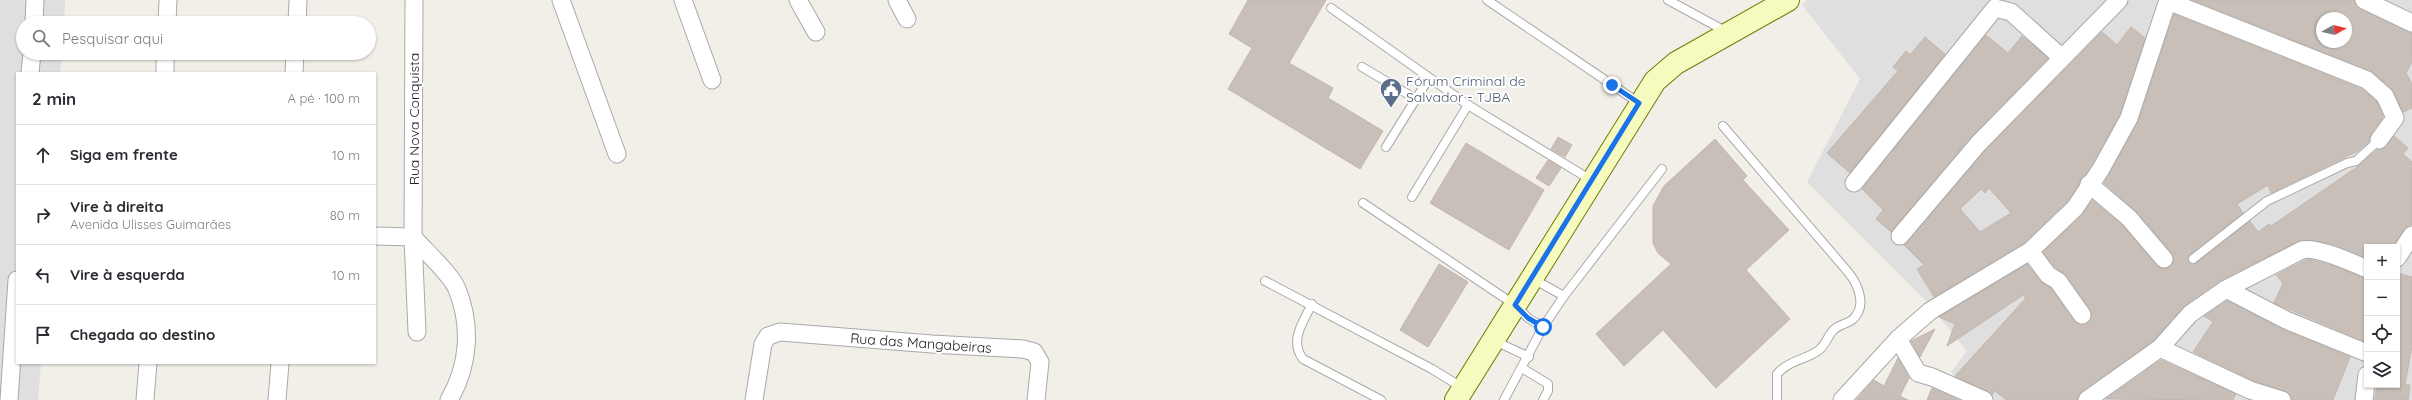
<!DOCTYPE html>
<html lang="pt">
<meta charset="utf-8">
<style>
body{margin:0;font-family:Quicksand,sans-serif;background:#f2f2f3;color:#2b2b33}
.controls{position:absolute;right:12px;bottom:12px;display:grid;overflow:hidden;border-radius:0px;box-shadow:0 1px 3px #0004}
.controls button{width:36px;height:36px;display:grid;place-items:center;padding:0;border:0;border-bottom:1px solid #e1e1e2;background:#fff;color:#2b2b33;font:20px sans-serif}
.compass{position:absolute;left:2316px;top:12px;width:36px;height:36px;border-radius:50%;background:#fff;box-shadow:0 1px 3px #0004;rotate:82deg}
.stop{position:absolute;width:12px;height:12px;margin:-9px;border:3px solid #1a73e8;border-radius:50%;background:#fff}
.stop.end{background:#1a73e8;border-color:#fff;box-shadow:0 1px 4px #0008}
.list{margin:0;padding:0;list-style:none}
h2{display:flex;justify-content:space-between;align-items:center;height:52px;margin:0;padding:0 16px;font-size:17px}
h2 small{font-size:13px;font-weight:400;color:#7c7c81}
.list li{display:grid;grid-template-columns:26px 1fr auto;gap:12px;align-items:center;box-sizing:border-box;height:60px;padding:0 16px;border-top:1px solid #e1e1e2}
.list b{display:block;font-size:15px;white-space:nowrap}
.list p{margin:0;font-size:13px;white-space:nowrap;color:#7c7c81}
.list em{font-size:13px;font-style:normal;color:#7c7c81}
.icon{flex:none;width:22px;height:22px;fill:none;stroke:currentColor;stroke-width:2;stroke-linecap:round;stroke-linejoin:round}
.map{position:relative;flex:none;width:2412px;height:400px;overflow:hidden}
.search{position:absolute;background:#fff;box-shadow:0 1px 3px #0004;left:16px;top:16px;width:360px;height:44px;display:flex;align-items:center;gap:10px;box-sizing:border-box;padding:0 14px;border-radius:22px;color:#7c7c81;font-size:15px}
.panel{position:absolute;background:#fff;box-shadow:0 1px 3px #0004;left:16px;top:72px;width:360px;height:292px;border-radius:0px}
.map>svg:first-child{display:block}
.residential{fill:#e0dfdf;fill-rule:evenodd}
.building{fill:#c7bfb8;stroke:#c4b6ab;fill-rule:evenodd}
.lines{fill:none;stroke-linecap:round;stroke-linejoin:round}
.service-casing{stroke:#a9a9a9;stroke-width:10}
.minor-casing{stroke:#a9a9a9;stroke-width:19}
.secondary-casing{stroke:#707d05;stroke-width:24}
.service{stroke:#fff;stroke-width:8}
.minor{stroke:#fff;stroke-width:17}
.secondary{stroke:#f7fabf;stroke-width:22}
.route{stroke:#1a73e8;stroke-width:5}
.labels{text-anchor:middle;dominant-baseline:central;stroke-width:4;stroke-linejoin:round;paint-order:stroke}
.service-label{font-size:14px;fill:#4e5e75;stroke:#fff;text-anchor:start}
.street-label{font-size:14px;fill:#222;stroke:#fff}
</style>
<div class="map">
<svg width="2412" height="400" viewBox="0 0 2412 400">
<rect width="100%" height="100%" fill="#f2efe9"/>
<g class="residential">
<path d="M0,0H65L64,23H23V53H62L60,73H17V363H41L38,400H0Z"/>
<path d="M1807,0H2412V400H1987L1970,391L1951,372L1967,351L1928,303L1807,182L1860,79L1802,5ZM2322,18H2346V42H2322ZM2367,247H2397V385H2367Z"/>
</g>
<g class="building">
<path d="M1248,0H1326L1289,63L1333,88L1328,98L1383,131L1360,169L1228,89L1252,48L1229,34Z"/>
<path d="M2193,0H2354L2360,9L2412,33V62L2406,73L2412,84V108L2403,112L2392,89L2371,71ZM2322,18H2346V42H2322Z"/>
<path d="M2174,14L2362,89L2377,102L2383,117L2371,134L2369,141L2358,151L2271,193L2268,185L2237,204L2243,213L2190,255L2189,263H2196L2250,221L2258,232L2269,224L2271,226L2360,165L2377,150L2383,149L2394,136L2408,148L2403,154L2412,162V224L2404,230L2392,247H2367V258L2328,243L2301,240L2221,280L2184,306L2153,341L2081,392L2077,400H2007L1995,391L1992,395L1955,376L2026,298L2023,295L1947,346L1955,324L1939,317L2027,264L2040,281L2051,288L2074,321L2083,325L2091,320L2090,309L2066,275L2055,267L2043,252L2082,215L2092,200L2122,225L2157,266L2166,269L2173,263L2172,253L2137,212L2104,183L2138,121Z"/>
<path d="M2131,27L2145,38L2120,114L2092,164L2067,202L2024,243L1934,297L1917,269L1924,265L1904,245L1985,151L2102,32L2117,45ZM1989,188L2011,213L1980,232L1960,209L1981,189L1985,193Z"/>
<path d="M1986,35L2008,53L2022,36L2048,58L1970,138L1891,232L1876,219L1883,210L1862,189Z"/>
<path d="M1925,37L1945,54L1850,173L1827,153L1898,71L1893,67L1906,51L1910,55Z"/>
<path d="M1558,137L1572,145L1565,157L1551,149Z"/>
<path d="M1715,139L1747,176L1743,180L1789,230L1746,270L1790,319L1716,388L1663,330L1624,366L1596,334L1671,264L1658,253L1653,243V206L1664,186Z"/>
<path d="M1466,143L1544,190L1509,250L1430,203Z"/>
<path d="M1548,160L1561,168L1549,186L1536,178Z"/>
<path d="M2308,259L2331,265L2367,279V331L2364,341L2274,303L2283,283L2276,275Z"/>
<path d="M1439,264L1468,282L1428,347L1400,330Z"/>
<path d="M2397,273L2412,277V346L2405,385H2410L2408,400H2375L2377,385H2397Z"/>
<path d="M2227,301L2282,329L2350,357L2333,400H2293L2285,391L2254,381L2193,352L2213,322L2204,316Z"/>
<path d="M1935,329L1920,357L1911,341Z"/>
<path d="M1898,358L1909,378L1900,396L1908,400H1856L1874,380L1884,386Z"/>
<path d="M2161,360L2236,394L2233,400L2106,399Z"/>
<path d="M1932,388L1959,400H1927Z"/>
</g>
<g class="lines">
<g class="service-casing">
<g id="service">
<path d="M1487,0L1639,103"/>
<path d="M1668,0L1727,32"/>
<path d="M1331,8L1468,105L1591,180"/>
<path d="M1362,67L1416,99"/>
<path d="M1723,126L1848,272C1858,284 1868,307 1852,320C1847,324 1841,324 1836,328C1828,333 1827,344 1819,350C1806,360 1789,360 1777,374V400"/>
<path d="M1386,147L1429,78"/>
<path d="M1412,197L1468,105"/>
<path d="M1363,203L1515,305L1528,318L1543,327"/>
<path d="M2193,259L2267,201L2347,163L2356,161L2379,140"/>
<path d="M1533,279L1564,296"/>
<path d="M1265,281L1432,369L1463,388"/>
<path d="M1312,304C1303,322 1289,341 1303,359L1381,400"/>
<path d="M1493,340L1529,357"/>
<path d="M1522,368L1548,384V391L1543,400"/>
<path d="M1504,400L1543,327L1564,296L1662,169"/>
</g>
</g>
<g class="minor-casing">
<g id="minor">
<path d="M414,0L413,237L417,332"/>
<path d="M561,0L617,154"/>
<path d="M683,0L712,80"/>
<path d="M798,0L816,32"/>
<path d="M897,0L907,19"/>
<path d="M2364,0L2412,23"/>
<path d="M2168,1L2367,80L2385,96L2395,118L2379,140"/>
<path d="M34,23L35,0"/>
<path d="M167,23L168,0"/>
<path d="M297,23L298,0"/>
<path d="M30,73L32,53"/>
<path d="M165,73V53"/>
<path d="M294,73L295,53"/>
<path d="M1854,183L1995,8L2011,12L2061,57"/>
<path d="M2089,184L2129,218L2164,259"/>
<path d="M375,236L413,237C424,250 451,274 457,289C472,326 469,366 449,400"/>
<path d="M1900,236L1978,144L2119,0"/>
<path d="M2030,251L2048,275L2058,281L2082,315"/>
<path d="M2397,258L2412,235"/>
<path d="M2226,289L2286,320L2367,353"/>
<path d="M1898,339L1918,373L1932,377L1984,400"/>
<path d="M2160,348L2250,390L2282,400"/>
<path d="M9,400L17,280"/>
<path d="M145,400L148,363"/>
<path d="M277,400L280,363"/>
<path d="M754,400L763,344L768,336L780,332L932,344L1023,349L1034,352L1040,362L1036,400"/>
<path d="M1842,400L1898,339L1930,311L2030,251L2075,208L2101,169L2129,118L2168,0"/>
<path d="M2087,400L2160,348L2190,314L2226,289L2302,250C2316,246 2353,263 2367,269"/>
<path d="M2364,400L2367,375"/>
</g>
</g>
<g class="secondary-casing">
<path id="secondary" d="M1456,400L1655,81L1676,63L1788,0"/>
</g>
<use href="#service" class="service"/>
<use href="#minor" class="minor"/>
<use href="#secondary" class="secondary"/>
</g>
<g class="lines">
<path class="route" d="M1543,327L1528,318L1515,305L1639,103L1612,85"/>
</g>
<defs>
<g id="civic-pin" transform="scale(1.15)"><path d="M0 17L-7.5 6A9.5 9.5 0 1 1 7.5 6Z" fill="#5c6f8a" stroke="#fff"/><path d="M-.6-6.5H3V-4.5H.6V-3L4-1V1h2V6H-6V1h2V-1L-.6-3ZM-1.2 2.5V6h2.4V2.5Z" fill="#fff"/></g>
</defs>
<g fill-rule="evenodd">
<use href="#civic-pin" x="1391" y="89"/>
</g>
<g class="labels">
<g class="service-label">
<text x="1406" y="81">Fórum Criminal de<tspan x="1406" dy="16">Salvador - TJBA</tspan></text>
</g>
<g class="street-label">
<text transform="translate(414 119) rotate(-90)">Rua Nova Conquista</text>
<text transform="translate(921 343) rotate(4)">Rua das Mangabeiras</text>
</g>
</g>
</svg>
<div class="controls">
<button>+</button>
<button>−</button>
<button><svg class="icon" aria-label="locate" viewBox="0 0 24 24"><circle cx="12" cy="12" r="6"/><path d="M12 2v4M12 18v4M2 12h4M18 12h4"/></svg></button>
<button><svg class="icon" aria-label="layers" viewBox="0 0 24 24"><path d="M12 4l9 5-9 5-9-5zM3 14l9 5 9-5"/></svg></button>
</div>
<svg class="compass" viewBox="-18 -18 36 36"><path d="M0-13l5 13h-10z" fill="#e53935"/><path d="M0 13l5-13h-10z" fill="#7c7c81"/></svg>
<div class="stop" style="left:1543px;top:327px"></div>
<div class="stop end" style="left:1612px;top:85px"></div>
<div class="search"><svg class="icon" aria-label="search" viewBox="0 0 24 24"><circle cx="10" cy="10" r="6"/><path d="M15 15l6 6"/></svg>Pesquisar aqui</div>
<section class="panel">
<h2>2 min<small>A pé · 100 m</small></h2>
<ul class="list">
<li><svg class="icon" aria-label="ahead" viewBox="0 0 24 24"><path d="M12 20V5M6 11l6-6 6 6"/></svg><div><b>Siga em frente</b></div><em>10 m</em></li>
<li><svg class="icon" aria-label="right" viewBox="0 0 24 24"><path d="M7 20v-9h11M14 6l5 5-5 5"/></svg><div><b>Vire à direita</b><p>Avenida Ulisses Guimarães</p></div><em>80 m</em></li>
<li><svg class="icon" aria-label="left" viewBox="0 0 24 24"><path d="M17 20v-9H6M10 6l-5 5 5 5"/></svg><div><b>Vire à esquerda</b></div><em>10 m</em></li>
<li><svg class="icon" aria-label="arrive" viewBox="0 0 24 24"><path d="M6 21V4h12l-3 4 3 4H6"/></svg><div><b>Chegada ao destino</b></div></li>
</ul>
</section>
</div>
